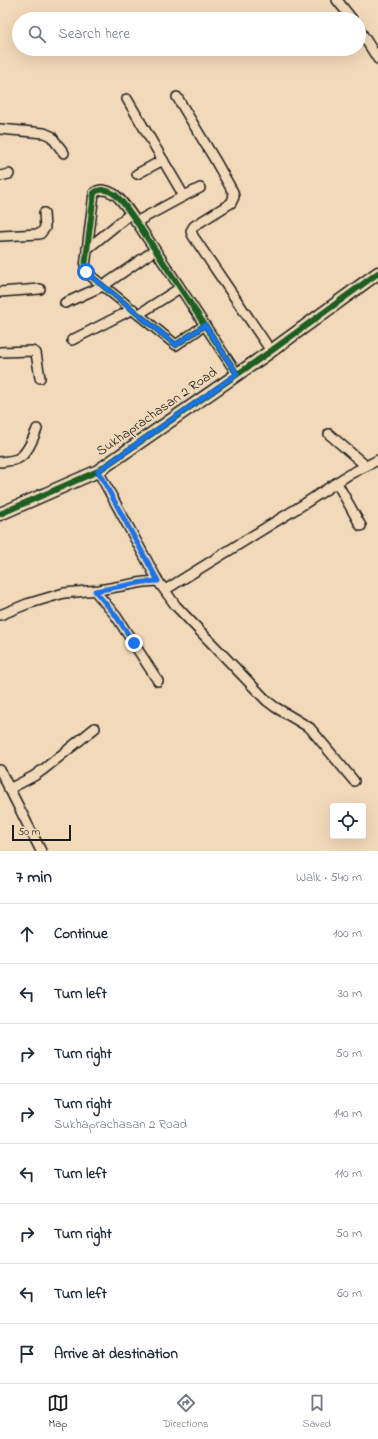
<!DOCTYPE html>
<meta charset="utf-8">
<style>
body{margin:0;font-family:"Indie Flower",sans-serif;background:#f2f2f3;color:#1f2937}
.controls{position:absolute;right:12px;bottom:12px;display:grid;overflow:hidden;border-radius:4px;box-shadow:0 4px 16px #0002}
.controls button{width:36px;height:36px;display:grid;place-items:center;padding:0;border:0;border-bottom:1px solid #e0e1e3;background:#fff;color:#1f2937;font:20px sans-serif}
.scale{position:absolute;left:12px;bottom:10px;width:59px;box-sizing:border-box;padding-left:4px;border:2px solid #1c1c1c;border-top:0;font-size:11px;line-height:14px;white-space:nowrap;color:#1c1c1c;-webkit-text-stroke:3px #f1d9b9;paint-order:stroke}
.stop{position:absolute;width:12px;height:12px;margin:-9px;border:3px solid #1a73e8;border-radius:50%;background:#fff}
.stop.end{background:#1a73e8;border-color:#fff;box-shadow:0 1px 4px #0008}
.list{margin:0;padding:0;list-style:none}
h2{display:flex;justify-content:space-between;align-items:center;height:52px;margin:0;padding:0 16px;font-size:17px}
h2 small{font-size:13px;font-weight:400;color:#747a83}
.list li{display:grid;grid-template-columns:26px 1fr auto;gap:12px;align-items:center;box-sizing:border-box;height:60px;padding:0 16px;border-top:1px solid #e0e1e3}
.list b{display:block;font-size:15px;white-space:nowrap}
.list p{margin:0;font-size:13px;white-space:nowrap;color:#747a83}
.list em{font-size:13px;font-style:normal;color:#747a83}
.icon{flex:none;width:22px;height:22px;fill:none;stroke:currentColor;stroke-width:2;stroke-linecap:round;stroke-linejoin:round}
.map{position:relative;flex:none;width:378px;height:851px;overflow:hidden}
.search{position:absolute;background:#fff;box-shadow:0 4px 16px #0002;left:12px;right:12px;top:12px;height:44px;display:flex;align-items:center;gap:10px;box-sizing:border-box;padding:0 14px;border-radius:22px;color:#747a83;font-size:15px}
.sheet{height:532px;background:#fff}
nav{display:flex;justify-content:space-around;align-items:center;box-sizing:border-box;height:56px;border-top:1px solid #e0e1e3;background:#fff;font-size:11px;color:#747a83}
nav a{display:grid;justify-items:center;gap:2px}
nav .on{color:#1c1c1c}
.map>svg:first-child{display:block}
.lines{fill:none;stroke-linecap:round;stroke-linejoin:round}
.street-casing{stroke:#1c1c1c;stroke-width:12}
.secondary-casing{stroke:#1c1c1c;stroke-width:15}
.street{stroke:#f1d9b9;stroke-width:9}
.secondary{stroke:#f1d9b9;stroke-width:12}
.cycleway-casing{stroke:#f1d9b9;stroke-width:8}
.cycleway{stroke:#1b5e20;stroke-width:6}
.route{stroke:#1a73e8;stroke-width:5}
.labels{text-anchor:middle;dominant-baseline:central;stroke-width:3.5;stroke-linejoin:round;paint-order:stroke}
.street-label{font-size:14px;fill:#1c1c1c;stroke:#f1d9b9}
</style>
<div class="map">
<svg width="378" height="851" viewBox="0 0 378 851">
<rect width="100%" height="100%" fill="#f1d9b9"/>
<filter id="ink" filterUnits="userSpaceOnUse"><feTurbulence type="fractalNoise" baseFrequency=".025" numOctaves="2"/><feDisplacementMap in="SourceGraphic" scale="8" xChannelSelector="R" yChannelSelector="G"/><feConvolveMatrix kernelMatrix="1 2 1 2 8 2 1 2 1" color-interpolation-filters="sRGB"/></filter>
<g filter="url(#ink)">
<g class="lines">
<g class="street-casing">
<g id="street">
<path d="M337,0L352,19"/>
<path d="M359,29L378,59"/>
<path d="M177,97L215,160L233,192L234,197L231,203L194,226L191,231L193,236L271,351"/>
<path d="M127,99L184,196"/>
<path d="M0,129L44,133L51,136L64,153"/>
<path d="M137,174L163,160"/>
<path d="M0,176L9,174"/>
<path d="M136,222L184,196L200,188"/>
<path d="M0,236L40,234L45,228L44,213"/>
<path d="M87,249L130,214"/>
<path d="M0,292L40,289"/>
<path d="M65,303L103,286L155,250"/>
<path d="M139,314L180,288"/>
<path d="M205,325L176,345L86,272L85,267L94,193C100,188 108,190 114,194C124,200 142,231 150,242C179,286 208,330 237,374"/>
<path d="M72,340L133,309"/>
<path d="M0,352L32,351L36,353L40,378"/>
<path d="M329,434L366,466"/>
<path d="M0,462C5,461 12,461 17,459C27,455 33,439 37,429"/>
<path d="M98,471L158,581L176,606L267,701L275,707L310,728L354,781"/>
<path d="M337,483L361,526"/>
<path d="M165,590L304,504L348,475L378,460"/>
<path d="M95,591L116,616L158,681"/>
<path d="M0,615L27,604L64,593L99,590L144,582L158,581"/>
<path d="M0,770L41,851"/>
<path d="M9,789L34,776L44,769L95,728"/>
</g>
</g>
<g class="secondary-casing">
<path id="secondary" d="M0,514L98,471L271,351L378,273"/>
</g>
<use href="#street" class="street"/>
<use href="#secondary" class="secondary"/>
<g class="cycleway-casing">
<g id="cycleway">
<path d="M205,325L176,345L86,272L85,267L94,193C100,188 108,190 114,194C124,200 142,231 150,242C179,286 208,330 237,374"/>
<path d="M0,514L98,471L271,351L378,273"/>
</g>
</g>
<use href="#cycleway" class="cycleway"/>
</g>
</g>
<g class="lines" filter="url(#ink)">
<path class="route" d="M86,272L176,345L205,325L237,374L98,471L158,581L144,582L95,591L116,616L134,643"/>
</g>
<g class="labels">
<g class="street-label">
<text transform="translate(157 412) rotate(-35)">Sukhaprachasan 2 Road</text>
</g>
</g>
</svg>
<div class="controls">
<button><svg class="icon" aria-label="locate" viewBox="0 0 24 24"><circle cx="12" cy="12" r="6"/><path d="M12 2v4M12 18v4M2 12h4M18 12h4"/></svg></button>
</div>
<div class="scale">50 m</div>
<div class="stop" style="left:86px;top:272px"></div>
<div class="stop end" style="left:134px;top:643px"></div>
<div class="search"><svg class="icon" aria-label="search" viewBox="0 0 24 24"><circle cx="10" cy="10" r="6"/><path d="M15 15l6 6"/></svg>Search here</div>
</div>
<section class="sheet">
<h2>7 min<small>Walk · 540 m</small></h2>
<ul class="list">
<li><svg class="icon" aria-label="ahead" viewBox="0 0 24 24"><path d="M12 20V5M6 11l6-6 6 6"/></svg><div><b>Continue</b></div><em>100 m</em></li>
<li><svg class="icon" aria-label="left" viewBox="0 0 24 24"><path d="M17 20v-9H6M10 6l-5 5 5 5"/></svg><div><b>Turn left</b></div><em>30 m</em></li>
<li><svg class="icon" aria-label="right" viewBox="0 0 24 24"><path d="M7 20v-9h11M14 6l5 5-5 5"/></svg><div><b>Turn right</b></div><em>50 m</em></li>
<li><svg class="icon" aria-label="right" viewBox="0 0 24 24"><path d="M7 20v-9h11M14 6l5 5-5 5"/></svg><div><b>Turn right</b><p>Sukhaprachasan 2 Road</p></div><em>140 m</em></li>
<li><svg class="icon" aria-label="left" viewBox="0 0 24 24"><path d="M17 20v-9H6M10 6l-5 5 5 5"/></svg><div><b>Turn left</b></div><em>110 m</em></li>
<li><svg class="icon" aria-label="right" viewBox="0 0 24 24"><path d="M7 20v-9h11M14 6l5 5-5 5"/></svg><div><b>Turn right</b></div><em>50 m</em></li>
<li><svg class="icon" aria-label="left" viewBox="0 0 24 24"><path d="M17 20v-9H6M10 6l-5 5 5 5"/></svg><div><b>Turn left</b></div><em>60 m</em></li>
<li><svg class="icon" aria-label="arrive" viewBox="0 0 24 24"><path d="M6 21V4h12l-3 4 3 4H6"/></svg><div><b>Arrive at destination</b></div></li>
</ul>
</section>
<nav>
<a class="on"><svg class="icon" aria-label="map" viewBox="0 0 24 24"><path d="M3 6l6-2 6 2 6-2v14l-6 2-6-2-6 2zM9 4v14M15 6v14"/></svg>Map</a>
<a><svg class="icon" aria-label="directions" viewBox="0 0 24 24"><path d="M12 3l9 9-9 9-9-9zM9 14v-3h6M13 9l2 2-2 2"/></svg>Directions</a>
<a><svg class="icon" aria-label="saved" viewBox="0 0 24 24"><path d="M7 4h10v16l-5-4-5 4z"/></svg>Saved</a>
</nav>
